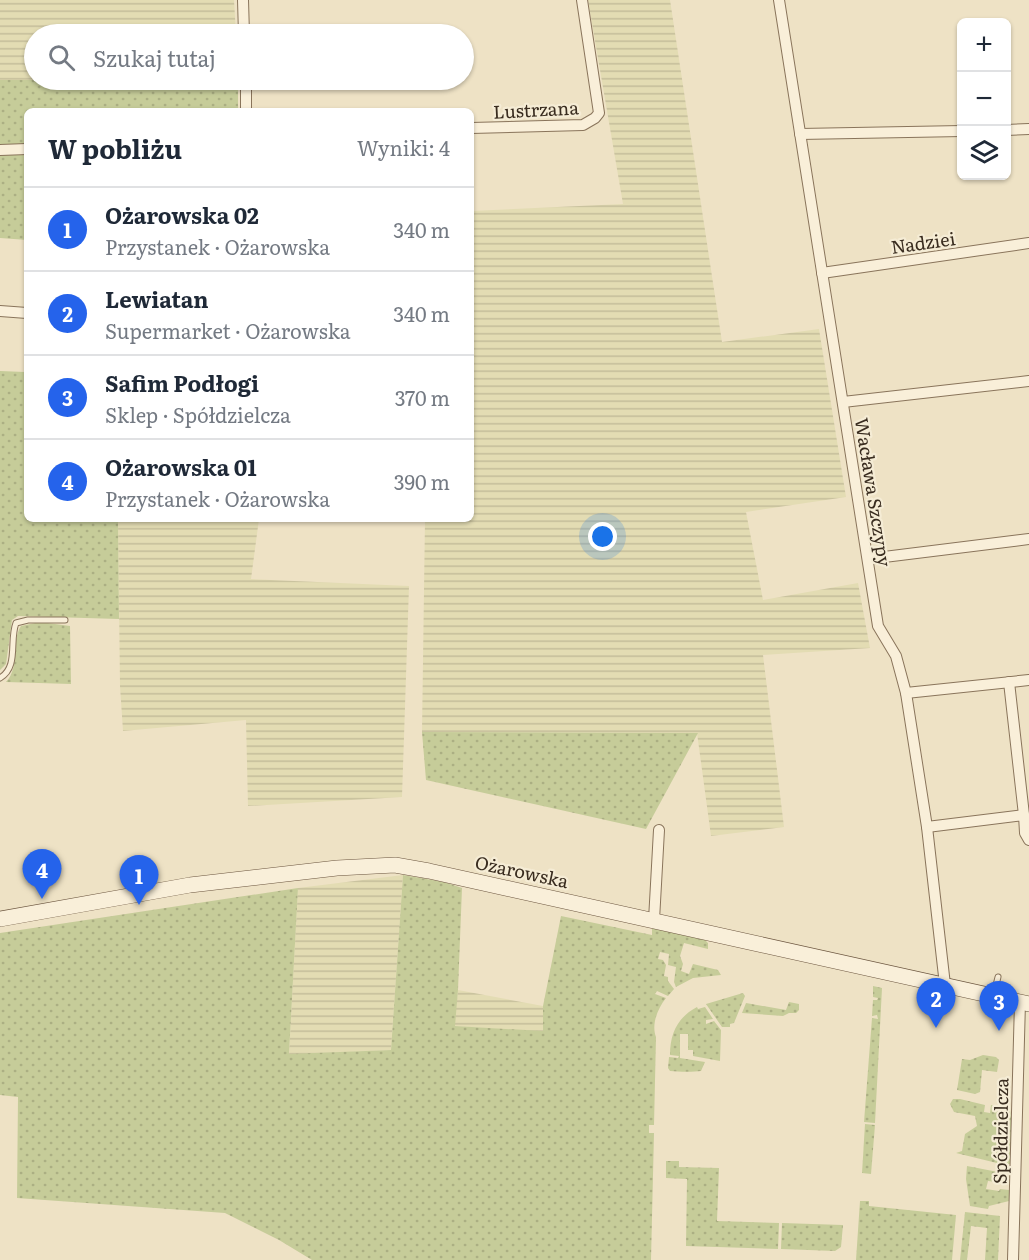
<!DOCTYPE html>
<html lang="pl">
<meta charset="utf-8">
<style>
body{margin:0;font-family:Literata,serif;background:#f2f2f3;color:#1f2937}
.controls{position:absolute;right:18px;top:18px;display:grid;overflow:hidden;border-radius:9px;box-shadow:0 2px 4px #0004}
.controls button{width:54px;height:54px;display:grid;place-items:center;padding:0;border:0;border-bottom:2px solid #e0e1e3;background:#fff;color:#1f2937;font:30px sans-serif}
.you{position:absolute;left:603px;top:537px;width:21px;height:21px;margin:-15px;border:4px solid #fff;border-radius:50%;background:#1a73e8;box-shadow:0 0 0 9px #1a73e833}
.badge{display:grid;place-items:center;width:39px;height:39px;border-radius:50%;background:#2563eb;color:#fff;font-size:20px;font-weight:700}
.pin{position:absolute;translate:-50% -50px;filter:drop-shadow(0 2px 3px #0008)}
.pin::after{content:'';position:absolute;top:32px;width:21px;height:18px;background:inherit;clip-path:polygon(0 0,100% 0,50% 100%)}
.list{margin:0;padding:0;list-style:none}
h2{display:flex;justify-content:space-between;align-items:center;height:78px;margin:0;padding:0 24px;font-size:26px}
h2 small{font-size:20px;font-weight:400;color:#747a83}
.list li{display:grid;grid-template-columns:39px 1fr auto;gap:18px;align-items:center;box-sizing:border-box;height:84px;padding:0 24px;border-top:2px solid #e0e1e3}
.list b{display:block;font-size:22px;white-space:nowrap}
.list p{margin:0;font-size:20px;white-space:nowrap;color:#747a83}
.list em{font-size:20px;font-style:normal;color:#747a83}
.icon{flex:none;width:33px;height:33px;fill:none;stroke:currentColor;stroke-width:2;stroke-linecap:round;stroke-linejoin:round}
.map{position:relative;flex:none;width:1029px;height:1260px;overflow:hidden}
.search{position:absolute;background:#fff;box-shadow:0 2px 4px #0004;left:24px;top:24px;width:450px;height:66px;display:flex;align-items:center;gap:15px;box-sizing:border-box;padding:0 21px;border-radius:33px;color:#747a83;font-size:22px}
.panel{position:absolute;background:#fff;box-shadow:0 2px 4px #0004;left:24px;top:108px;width:450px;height:414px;border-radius:9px}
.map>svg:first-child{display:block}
.farmland{fill:url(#farmland-rules)}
.grass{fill:url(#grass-dots)}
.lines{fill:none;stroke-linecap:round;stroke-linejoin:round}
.lane-casing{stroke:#89745b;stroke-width:7}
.street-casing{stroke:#89745b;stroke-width:12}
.secondary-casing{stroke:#6b553f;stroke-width:16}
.lane{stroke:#f9efd9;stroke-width:5}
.street{stroke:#f9efd9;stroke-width:10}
.secondary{stroke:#f9efd9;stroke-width:15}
.labels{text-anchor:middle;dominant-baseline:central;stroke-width:4.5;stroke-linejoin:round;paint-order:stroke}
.street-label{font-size:18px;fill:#392c1f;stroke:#f5ecd5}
</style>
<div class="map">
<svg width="1029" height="1260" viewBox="0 0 1029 1260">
<defs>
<pattern id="farmland-rules" width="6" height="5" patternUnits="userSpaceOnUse" patternTransform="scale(1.5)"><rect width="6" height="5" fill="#e3dcb3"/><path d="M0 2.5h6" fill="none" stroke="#c4bd9a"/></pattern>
<pattern id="grass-dots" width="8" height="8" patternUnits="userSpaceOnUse" patternTransform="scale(1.5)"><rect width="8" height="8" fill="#c6cc99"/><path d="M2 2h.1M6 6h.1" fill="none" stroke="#abaf83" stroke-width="1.8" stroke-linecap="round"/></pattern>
</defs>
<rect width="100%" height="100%" fill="#eee2c5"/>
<g class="farmland">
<path d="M0,0H234L236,34H34V80H76H0Z"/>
<path d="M588,0H670L722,342L819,329L846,497L746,512L763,600L858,583L870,648L763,655L784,827L711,836L697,733L422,732L425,519H471V211L623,204Z"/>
<path d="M118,519H259L251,579L409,586L402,797L248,806L246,720L123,731L120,686Z"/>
<path d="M403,875L391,1050L289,1055L298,888Z"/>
<path d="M458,990L543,1006L544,1032L454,1026Z"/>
</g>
<g class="grass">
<path d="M0,80H238V111H27V240L0,238Z"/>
<path d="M27,320V519H118L119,619L18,616L12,620L6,664L0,670V371L25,372Z"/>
<path d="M40,622L70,626L71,684L6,682C21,666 10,643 21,626Z"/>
<path d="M422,732L698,733L646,829L426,780Z"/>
<path d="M403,875L444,882L462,888L458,990L455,1026L543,1031V1006L561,916L652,935V927L702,937L708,943V949L684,943L680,956L683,964L681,971L689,974L693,964L718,970L721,975L693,978L676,987L674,982L676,967L668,965L669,954L660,952L658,959L663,960L666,965L664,976L668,977V981L674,989L668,996L657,991L655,994L666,998C658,1008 651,1024 656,1037L654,1125H649V1133H654L651,1260H312L279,1240L225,1213L17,1198L18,1097L0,1095V933L298,888L289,1054L391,1050Z"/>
<path d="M873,986L882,988L875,1123L864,1122L872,1018L878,1019L877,1015L872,1016L873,1000H877L878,998L873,997Z"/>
<path d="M743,993L745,996L734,1023L730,1024V1027H722L706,1004Z"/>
<path d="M789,1002L799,1004V1010L796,1013H789L783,1016L742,1013L746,1003L786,1010Z"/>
<path d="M697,1007L698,1009L705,1007L713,1019L706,1020V1024L714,1021L721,1030L720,1061L693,1056V1050H688V1034H680V1058L705,1062L701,1071C695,1072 679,1072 670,1071L668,1068L669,1057L678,1058L679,1056L670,1055C670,1033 678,1017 697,1007Z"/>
<path d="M983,1055L996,1057L999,1060L997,1072L982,1070L980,1092L975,1094L957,1090L962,1059L970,1060Z"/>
<path d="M953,1099H960L985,1105L984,1112L990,1113L991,1105L1010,1110L1012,1126L1010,1164L1005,1165L956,1153L962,1151L965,1134L977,1126L975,1116L954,1112L950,1104Z"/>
<path d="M865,1124L875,1125L871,1174L862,1173Z"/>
<path d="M666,1161H679V1167L719,1168L717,1221L779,1223L778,1249L686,1246L687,1179L666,1178Z"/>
<path d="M967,1166L998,1172L996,1182L988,1181L986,1189L999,1191L1000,1189L1009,1190V1201L989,1206L988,1209L970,1206L966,1179Z"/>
<path d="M860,1201H869V1206L956,1215L952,1260H856Z"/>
<path d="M965,1212L1000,1216L998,1260H985L987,1228L971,1226L967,1260H960Z"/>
<path d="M782,1223L843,1225L841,1247L835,1251L781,1249Z"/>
</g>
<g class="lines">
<g class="lane-casing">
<g id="lane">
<path d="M0,678C19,667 9,641 16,623L28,620H65"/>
<path d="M994,993L998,977"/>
</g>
</g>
<g class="street-casing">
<g id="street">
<path d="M243,0L244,34"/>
<path d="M779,0L878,626L896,656L906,693L927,827L945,985"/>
<path d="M246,80V111"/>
<path d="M471,128L583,125L595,118L599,113L582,0"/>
<path d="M1006,130L1029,129"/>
<path d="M800,134L962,131"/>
<path d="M0,150L27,149"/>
<path d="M822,273L1029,243"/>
<path d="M0,311L27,313"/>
<path d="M843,402L1029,381"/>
<path d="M868,559L1029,539"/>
<path d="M1009,682L1024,815"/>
<path d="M906,693L1029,680"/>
<path d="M927,827L1024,815L1025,833L1029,840"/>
<path d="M654,920L659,830"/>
<path d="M1013,1260L1020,1002"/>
</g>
</g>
<g class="secondary-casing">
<path id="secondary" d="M0,919L190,885L337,868L395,865L429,871L1029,1004"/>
</g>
<use href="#lane" class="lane"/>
<use href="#street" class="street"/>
<use href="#secondary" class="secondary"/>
</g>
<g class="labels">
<g class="street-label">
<text transform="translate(536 109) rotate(-3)">Lustrzana</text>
<text transform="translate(923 242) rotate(-8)">Nadziei</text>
<text transform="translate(874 492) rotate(81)">Wacława Szczypy</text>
<text transform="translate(522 871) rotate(12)">Ożarowska</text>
<text transform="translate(1000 1131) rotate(-89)">Spółdzielcza</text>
</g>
</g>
</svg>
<div class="controls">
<button>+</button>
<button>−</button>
<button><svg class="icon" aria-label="layers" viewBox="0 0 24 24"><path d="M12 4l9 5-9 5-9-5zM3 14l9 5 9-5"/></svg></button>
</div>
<div class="you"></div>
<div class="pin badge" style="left:139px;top:905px">1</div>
<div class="pin badge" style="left:936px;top:1028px">2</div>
<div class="pin badge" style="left:999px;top:1031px">3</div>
<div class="pin badge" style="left:42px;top:899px">4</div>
<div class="search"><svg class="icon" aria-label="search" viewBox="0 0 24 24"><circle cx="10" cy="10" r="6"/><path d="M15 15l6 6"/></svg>Szukaj tutaj</div>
<section class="panel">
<h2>W pobliżu<small>Wyniki: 4</small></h2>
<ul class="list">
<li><span class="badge">1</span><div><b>Ożarowska 02</b><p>Przystanek · Ożarowska</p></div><em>340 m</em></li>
<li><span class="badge">2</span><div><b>Lewiatan</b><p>Supermarket · Ożarowska</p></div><em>340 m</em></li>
<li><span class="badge">3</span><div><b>Safim Podłogi</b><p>Sklep · Spółdzielcza</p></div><em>370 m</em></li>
<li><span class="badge">4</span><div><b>Ożarowska 01</b><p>Przystanek · Ożarowska</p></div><em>390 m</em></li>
</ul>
</section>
</div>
